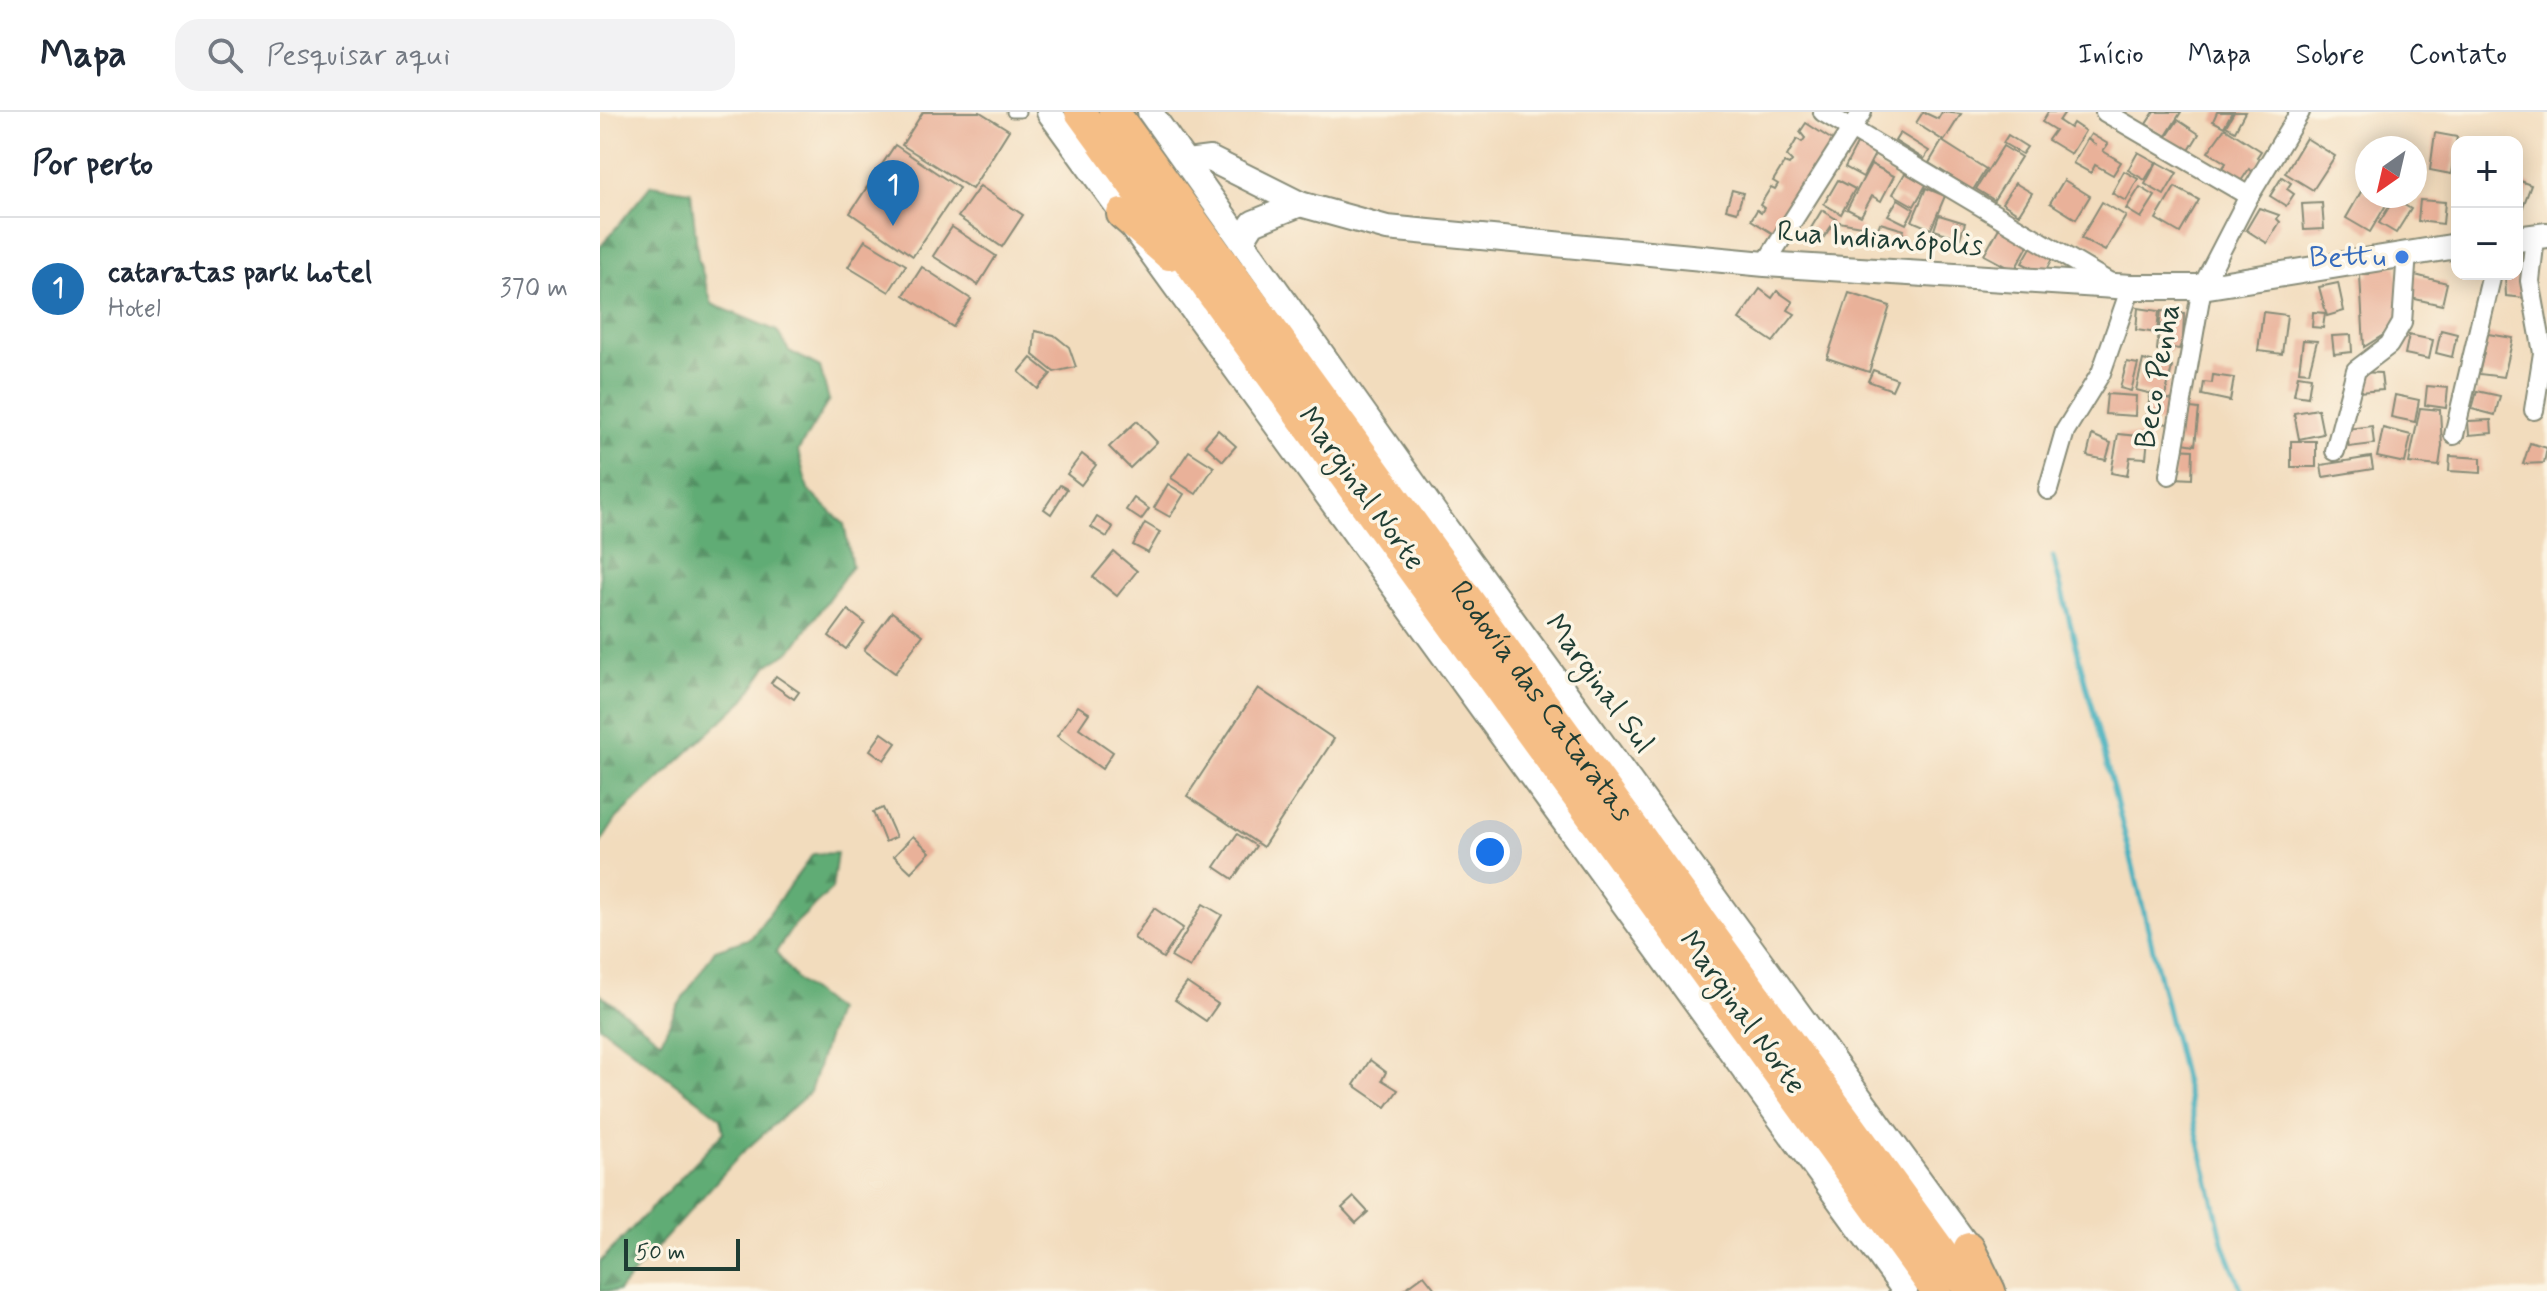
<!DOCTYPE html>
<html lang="pt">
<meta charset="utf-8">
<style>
body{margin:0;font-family:Mynerve,sans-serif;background:#f2f2f3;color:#1f2937}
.controls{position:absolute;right:24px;top:24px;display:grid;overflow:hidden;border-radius:16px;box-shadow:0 4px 20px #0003}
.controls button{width:72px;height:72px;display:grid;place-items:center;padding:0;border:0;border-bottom:2px solid #e0e1e3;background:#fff;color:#1f2937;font:40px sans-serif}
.compass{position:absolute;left:1755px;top:24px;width:72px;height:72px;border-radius:50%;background:#fff;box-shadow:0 4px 20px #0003;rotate:214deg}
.scale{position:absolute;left:24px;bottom:20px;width:116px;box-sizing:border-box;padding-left:8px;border:4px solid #1f3d34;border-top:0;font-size:22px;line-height:28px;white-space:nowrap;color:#1f3d34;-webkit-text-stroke:6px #fcf5e5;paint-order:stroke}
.you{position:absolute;left:890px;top:740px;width:28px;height:28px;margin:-20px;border:6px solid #fff;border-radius:50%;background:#1a73e8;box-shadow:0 0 0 12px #1a73e833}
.badge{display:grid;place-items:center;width:52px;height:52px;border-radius:50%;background:#1f6fb2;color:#fff;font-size:26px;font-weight:700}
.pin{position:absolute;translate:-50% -66px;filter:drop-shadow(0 2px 4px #0008)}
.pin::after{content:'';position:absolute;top:42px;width:28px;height:24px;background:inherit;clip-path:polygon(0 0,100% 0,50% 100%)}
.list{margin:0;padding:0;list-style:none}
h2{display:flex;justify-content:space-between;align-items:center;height:104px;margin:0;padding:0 32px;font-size:34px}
h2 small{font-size:26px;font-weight:400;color:#747a83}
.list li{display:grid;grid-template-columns:52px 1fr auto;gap:24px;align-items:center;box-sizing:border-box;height:144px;padding:0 32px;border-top:2px solid #e0e1e3}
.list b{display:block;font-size:30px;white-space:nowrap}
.list p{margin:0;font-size:26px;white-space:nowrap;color:#747a83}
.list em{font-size:26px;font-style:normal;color:#747a83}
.icon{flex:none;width:44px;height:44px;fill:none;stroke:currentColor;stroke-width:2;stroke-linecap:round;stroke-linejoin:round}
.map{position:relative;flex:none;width:1947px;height:1179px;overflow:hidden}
header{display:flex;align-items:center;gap:48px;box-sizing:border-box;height:112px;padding:0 40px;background:#fff;border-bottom:2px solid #e0e1e3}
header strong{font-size:38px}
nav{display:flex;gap:44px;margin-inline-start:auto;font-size:28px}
.search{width:560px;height:72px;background:#f2f2f3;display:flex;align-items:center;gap:20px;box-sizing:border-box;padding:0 28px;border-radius:24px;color:#747a83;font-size:30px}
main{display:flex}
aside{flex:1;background:#fff}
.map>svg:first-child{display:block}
.forest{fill:url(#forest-firs);stroke:#407454;stroke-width:2}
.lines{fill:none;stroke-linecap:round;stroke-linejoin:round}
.stream{stroke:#40afbd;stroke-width:5}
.building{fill:#e9b199}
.service-casing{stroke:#888c78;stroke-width:13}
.minor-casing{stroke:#888c78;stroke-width:22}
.tertiary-casing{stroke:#888c78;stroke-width:28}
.trunk-casing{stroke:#888c78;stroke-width:34}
.service{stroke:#fff;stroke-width:9}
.minor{stroke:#fff;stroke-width:18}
.tertiary{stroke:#fff;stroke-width:24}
.trunk{stroke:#f5be86;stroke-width:30}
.shop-dot{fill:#3f7fe0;stroke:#fcf5e5;stroke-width:3}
.labels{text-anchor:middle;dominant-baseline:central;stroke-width:7;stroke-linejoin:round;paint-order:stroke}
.street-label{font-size:30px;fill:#1f3d34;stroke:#fcf5e5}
.shop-label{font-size:30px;fill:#366cbe;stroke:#fcf5e5;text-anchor:end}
</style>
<header>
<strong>Mapa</strong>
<div class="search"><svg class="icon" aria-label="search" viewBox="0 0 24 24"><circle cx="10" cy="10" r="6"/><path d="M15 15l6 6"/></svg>Pesquisar aqui</div>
<nav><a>Início</a><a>Mapa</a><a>Sobre</a><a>Contato</a></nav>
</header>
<main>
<aside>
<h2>Por perto<small></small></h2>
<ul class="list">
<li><span class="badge">1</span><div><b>cataratas park hotel</b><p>Hotel</p></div><em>370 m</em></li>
</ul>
</aside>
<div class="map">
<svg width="1947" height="1179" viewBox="0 0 1947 1179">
<defs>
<pattern id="forest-firs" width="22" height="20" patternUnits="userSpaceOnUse" patternTransform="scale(2)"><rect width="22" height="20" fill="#60ac75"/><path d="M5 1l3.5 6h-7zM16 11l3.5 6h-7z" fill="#4f8d61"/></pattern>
</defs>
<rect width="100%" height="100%" fill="#fcf5e5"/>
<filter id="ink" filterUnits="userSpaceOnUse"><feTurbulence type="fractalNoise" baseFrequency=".0125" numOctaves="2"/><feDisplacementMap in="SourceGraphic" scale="16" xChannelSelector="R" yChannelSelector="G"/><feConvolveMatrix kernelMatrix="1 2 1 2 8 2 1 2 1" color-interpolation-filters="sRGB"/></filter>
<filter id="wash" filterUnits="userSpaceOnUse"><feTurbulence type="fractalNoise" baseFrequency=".006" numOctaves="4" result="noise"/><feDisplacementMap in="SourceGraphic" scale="32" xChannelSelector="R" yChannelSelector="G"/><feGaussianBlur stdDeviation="1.8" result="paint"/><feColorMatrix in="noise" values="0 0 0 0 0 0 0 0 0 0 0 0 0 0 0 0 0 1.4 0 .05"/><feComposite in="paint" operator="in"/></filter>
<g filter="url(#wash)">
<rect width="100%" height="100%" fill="#f2dcbd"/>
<g class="forest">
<path d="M51,73L91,79L98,146L112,192L177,219L189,239L220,255L229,288L198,339L208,378L244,412L252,454L192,538L168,553L145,587L17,706L0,732V135Z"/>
<path d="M237,741L232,777L195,812L176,840L197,868L236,898L210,980L140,1043L18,1179H0V1150L124,1020L121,1006L0,914V882L61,929L77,895L115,838L151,826L213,742Z"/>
</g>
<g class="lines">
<path class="stream" d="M1453,445L1533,754L1624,1134L1642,1179"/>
</g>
<g id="blocks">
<g class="building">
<path d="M323,0H380L409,18L372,77L302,33Z"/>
<path d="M1323,0L1338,7L1342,0L1361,2L1344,29L1316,11Z"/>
<path d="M1448,0H1465L1459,9L1470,16L1473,11L1485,19L1471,42L1448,28L1455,18L1442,10Z"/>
<path d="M1554,0H1581L1566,24L1546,12Z"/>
<path d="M1617,0H1632L1624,15L1613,9Z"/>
<path d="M1634,0H1645L1635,19L1626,14Z"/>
<path d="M1578,8L1599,22L1588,40L1566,26Z"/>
<path d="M1206,11L1234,29L1177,124L1151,108L1157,98L1161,101L1164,96L1160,93L1171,75L1175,77L1178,72L1173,69L1184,51L1189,53L1192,49L1187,44L1197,27L1202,30L1205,26L1200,20Z"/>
<path d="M1625,16L1661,39L1657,45L1661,48L1653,60L1649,57L1641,69L1622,57L1626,51L1608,40Z"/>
<path d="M1300,21L1329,39L1324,47L1295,29Z"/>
<path d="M1835,21L1857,25L1851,62L1830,58Z"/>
<path d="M1491,22L1508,32L1503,39L1521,50L1513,63L1495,53L1491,61L1473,51L1487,27L1496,33L1488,27Z"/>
<path d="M1408,23L1427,35L1422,42L1403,31Z"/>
<path d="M1706,26L1735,44L1713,78L1685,61Z"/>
<path d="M1342,29L1386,57L1373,78L1329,51Z"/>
<path d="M1258,30L1276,40L1263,65L1245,55Z"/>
<path d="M295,33L359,76L313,144L250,101Z"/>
<path d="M1403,34L1421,45L1394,88L1376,77Z"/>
<path d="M1538,40L1556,50L1545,68L1528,58Z"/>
<path d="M1557,50L1577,61L1564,83L1545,72Z"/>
<path d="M1271,52L1294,64L1281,89L1272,84L1261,104L1247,97Z"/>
<path d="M1524,59L1538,67L1526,89L1512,81Z"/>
<path d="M1305,61L1326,73L1314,94L1293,82Z"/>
<path d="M1682,65L1691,71L1687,77L1694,82L1686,94L1670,84Z"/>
<path d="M1238,68L1255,77L1241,102L1224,92Z"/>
<path d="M1464,68L1490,84L1476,107L1450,91Z"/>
<path d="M1917,68L1931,73L1921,100L1917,98Z"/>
<path d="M1415,71L1432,81L1419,102L1402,91Z"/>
<path d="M380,74L423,103L402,135L358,105Z"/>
<path d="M1540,75L1555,84L1541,106L1526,97Z"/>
<path d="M1575,75L1599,88L1580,121L1556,107Z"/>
<path d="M1326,76L1345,84L1331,117L1312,109Z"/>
<path d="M1132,78L1143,81L1137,100L1126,97Z"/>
<path d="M1762,78L1786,93L1770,120L1746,106Z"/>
<path d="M1298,87L1314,97L1306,112L1288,103Z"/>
<path d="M1794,87L1811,97L1796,121L1779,111Z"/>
<path d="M1820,88L1845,90L1843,112L1818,109Z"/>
<path d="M1502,90L1526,104L1505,139L1481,126Z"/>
<path d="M1722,91L1724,117L1704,118L1702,92Z"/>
<path d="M1659,96L1679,103L1677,107L1680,110L1667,131L1646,118Z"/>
<path d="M1222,98L1236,107L1224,125L1211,116Z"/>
<path d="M1339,103L1365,111L1360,126L1334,118Z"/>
<path d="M1239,110L1261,114L1259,124L1237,120Z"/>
<path d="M1280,111L1304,118L1301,127L1277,119Z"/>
<path d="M352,115L396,144L378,173L333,144Z"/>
<path d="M1399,116L1429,132L1414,159L1384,143Z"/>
<path d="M265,128L306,153L289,180L248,155Z"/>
<path d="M1433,132L1454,143L1444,162L1422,151Z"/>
<path d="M1923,150L1925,186L1906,184L1905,162H1917V151Z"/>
<path d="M1770,153L1797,154L1799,205L1788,220L1764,235L1760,163H1769Z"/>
<path d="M322,155L371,187L353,215L304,183Z"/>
<path d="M1811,162L1847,171L1842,193L1806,185Z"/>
<path d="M1738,171L1744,199L1727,204L1719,175Z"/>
<path d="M1160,177L1172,186L1177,179L1193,190L1188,198L1195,202L1173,230L1139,207Z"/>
<path d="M1249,181L1290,194L1269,260L1227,246Z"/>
<path d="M1538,196L1559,199L1557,221L1536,218Z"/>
<path d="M1561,199L1584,201L1583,227L1579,237L1572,236L1571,240L1557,238Z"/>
<path d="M1663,200L1687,203L1682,242L1658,239Z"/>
<path d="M1713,200L1725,201L1723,216L1712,215Z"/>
<path d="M1841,218L1857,222L1852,245L1836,241Z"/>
<path d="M435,219L454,223L469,235L476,255L454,260L433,243Z"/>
<path d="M1888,222L1913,226L1904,265L1879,262Z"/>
<path d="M1751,223L1752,240L1734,242L1732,224Z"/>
<path d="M1809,223L1833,228L1829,247L1805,242Z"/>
<path d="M1703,228L1717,229L1709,260L1699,259Z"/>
<path d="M431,246L451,262L438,277L419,260Z"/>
<path d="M1543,248L1572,255L1565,285L1536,278Z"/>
<path d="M1527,250L1538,252L1531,279L1520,276Z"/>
<path d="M1273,258L1297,267L1292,278L1268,269Z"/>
<path d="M1756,260L1781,261L1783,278L1758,280Z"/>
<path d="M1613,263L1634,266L1630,289L1602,283L1604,270L1612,271Z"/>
<path d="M1698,263L1711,265L1708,285L1694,283Z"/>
<path d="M1827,274L1848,276L1846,296L1825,293Z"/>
<path d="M1877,279L1900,284L1895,303L1872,297Z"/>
<path d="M1507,282L1536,284L1535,304L1505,302Z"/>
<path d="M1795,283L1819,288L1815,310L1791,305Z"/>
<path d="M1550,284L1578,289L1573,313L1546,308Z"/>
<path d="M1581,295L1599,297L1595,333L1577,330Z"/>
<path d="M1820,296L1840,298L1842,334L1839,354L1809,351Z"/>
<path d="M1718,297L1723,322L1699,327L1694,301Z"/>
<path d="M1891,308L1892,321L1869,323L1868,309Z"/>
<path d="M537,309L557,330L530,356L509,335Z"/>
<path d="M1772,314L1774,332L1749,335L1746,317Z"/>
<path d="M1783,316L1811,323L1805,351L1777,345Z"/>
<path d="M618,318L636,334L623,349L605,333Z"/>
<path d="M1518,322L1548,325L1546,346L1530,345L1527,364L1511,361Z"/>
<path d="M1492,323L1511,331L1506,348L1487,344Z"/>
<rect x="1691" y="329" width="25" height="26"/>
<path d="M1930,331L1947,336L1944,351L1923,352Z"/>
<path d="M1575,337L1593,338L1592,367L1574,366Z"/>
<path d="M589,339L614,355L596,382L571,366Z"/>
<path d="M482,342L496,353L481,373L467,362Z"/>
<path d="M1850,344L1881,346V361L1849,359Z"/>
<path d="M1771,345L1773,357L1723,365L1721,353Z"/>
<path d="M568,372L584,382L570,405L554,396Z"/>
<path d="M460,373L467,377L451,402L444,397Z"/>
<path d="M534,386L549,397L541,408L526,398Z"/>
<path d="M497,405L513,415L507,425L491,415Z"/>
<path d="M545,411L560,420L548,441L533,433Z"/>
<path d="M514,440L537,459L517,484L493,465Z"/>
<path d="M248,498L265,511L246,537L229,524Z"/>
<path d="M292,500L323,523L295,561L264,538Z"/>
<path d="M176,564L199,580L194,587L171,571Z"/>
<path d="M658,576L734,627L663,735L587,684Z"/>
<path d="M478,594L489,601L479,616L513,640L502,657L457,624Z"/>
<path d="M282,621L296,631L284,648L270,638Z"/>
<path d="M283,696L296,725L285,730L273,700Z"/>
<path d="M637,722L656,734L633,767L615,755Z"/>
<path d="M313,724L330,740L311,760L294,744Z"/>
<path d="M603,792L622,803L590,856L571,845Z"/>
<path d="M554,796L583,816L563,846L534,826Z"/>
<path d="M587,871L618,892L606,909L575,888Z"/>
<path d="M770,948L786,960L782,968L798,978L786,995L754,973Z"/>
<path d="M754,1085L768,1100L756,1111L742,1096Z"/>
<path d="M824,1163L835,1177L832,1179H802Z"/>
</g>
</g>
</g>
<g filter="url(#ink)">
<use href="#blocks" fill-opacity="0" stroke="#888c78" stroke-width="2"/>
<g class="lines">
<g class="service-casing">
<path id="service" d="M412,0H420"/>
</g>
<g class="minor-casing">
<g id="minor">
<path d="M1223,0L1512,172"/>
<path d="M1505,0L1649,84"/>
<path d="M1165,152L1262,0"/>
<path d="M1934,298L1943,241L1930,169L1935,125"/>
<path d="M1854,323L1892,162"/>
<path d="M1735,339L1756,258L1789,233L1802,211L1807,140"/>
<path d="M1569,363L1602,175L1649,84L1700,0"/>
<path d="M1448,378L1465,319L1501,261L1531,175"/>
</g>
</g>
<g class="tertiary-casing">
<g id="tertiary">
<path d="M449,0L1305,1179"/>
<path d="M550,0L837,404L1380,1151"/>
<path d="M587,50L610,47L700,92L787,116L1165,152L1531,175H1602L1857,134"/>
<path d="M643,127L653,111L700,92"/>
<path d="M1917,127L1947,123"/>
</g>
</g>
<g class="trunk-casing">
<g id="trunk">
<path d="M480,0L1336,1179"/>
<path id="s1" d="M514,0L1370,1179"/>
<path d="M522,102L569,143"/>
<path d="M1369,1136L1390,1179"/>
</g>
</g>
<use href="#service" class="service"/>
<use href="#minor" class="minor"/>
<use href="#tertiary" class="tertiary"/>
<use href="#trunk" class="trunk"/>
</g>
</g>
<circle class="shop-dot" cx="1802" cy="145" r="8"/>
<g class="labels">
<g class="street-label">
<text transform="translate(1280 127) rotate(4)">Rua Indianópolis</text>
<text transform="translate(1558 264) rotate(-80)">Beco Penha</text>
<text transform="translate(761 377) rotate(54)">Marginal Norte</text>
<text transform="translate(999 572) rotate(54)">Marginal Sul</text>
<text stroke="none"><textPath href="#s1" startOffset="728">Rodovía das Cataratas</textPath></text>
<text transform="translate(1142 901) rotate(54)">Marginal Norte</text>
</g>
<g class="shop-label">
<text x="1786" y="145">Bettu</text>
</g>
</g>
</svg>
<div class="controls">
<button>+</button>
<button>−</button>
</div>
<svg class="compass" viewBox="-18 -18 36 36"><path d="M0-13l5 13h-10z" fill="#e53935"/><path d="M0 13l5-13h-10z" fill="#747a83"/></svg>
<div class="scale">50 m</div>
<div class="you"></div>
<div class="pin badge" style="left:293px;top:114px">1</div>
</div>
</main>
